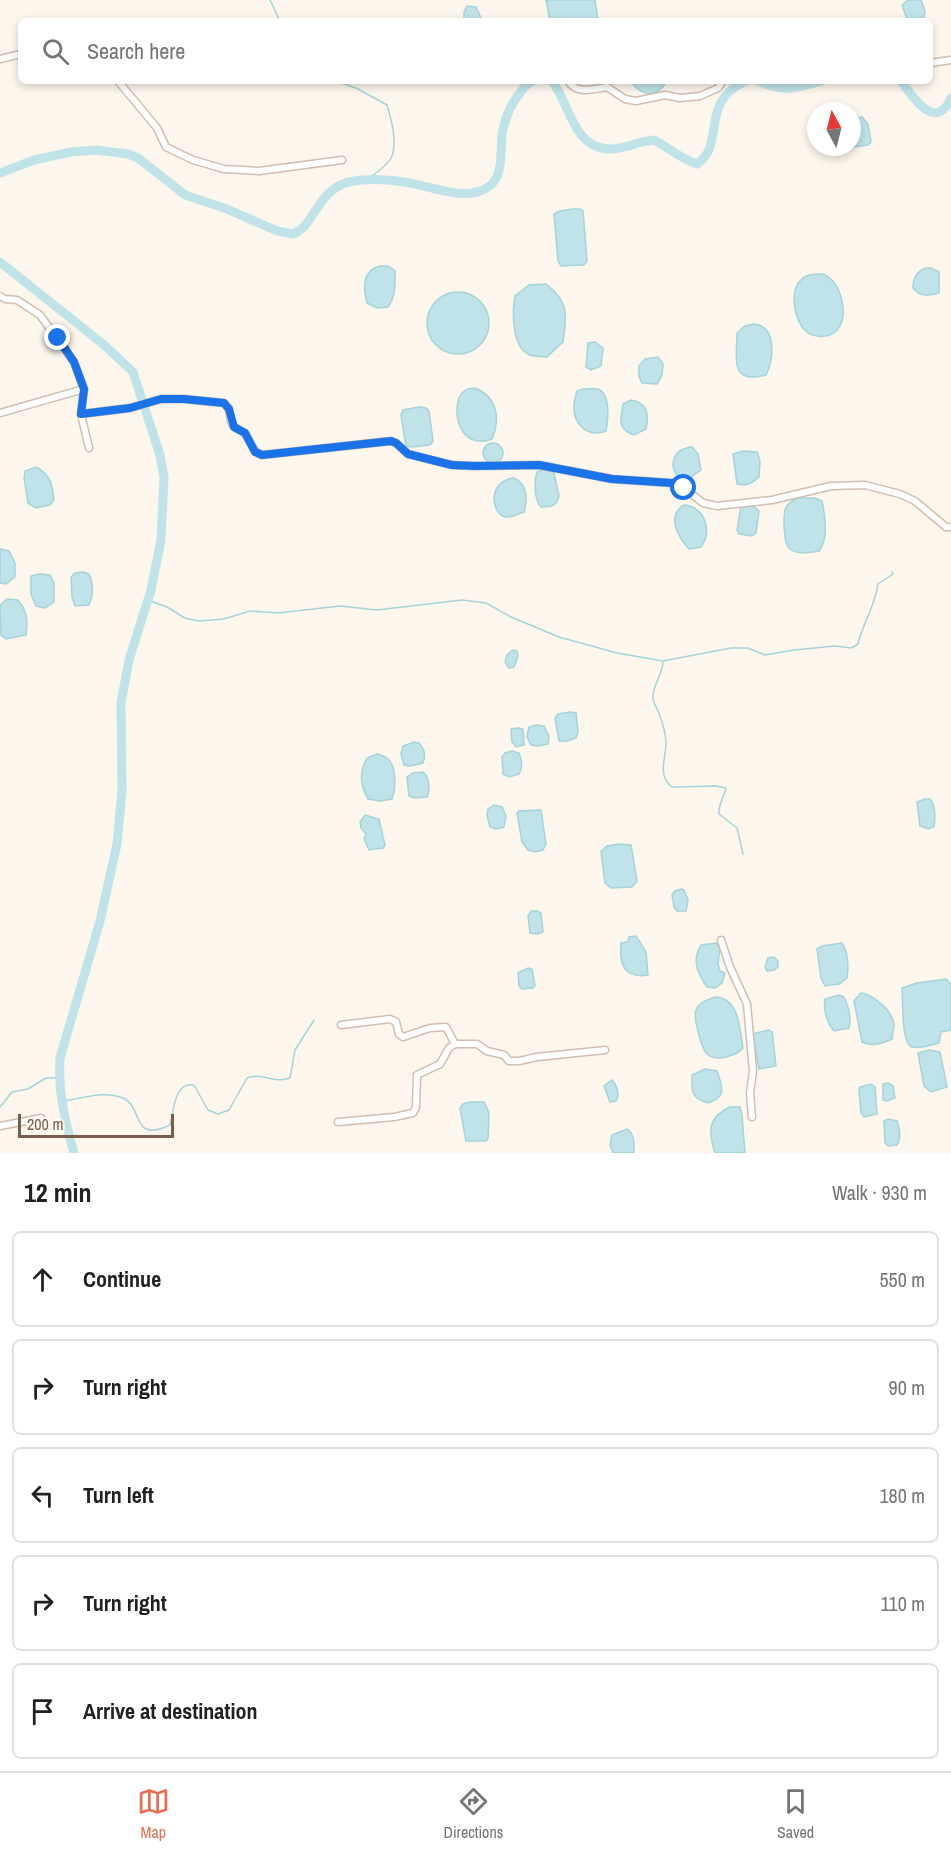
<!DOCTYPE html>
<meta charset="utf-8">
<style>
body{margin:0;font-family:"Archivo Narrow",sans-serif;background:#f6f6f6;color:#202124}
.compass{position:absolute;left:807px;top:102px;width:54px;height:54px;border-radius:50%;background:#fff;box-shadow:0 3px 9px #0003;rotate:353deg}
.scale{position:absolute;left:18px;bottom:15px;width:156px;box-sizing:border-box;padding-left:6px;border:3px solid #7a5c4d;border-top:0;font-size:16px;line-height:21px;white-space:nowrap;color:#7a5c4d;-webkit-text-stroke:4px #fffaf3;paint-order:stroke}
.stop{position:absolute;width:18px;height:18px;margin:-14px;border:4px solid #1a73e8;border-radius:50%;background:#fff}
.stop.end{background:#1a73e8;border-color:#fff;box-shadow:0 2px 6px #0008}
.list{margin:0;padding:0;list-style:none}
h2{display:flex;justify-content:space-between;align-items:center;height:78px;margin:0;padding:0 24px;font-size:26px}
h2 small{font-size:20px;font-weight:400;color:#757577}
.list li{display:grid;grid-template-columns:39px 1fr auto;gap:18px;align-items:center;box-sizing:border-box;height:96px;margin:0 12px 12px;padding:0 12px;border:2px solid #e0e0e0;border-radius:9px}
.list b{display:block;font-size:22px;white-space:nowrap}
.list em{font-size:20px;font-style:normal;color:#757577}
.icon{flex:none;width:33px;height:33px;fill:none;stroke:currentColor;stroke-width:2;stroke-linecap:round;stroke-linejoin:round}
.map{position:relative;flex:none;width:951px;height:1153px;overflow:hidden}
.search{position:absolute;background:#fff;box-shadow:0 3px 9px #0003;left:18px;right:18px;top:18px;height:66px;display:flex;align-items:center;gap:15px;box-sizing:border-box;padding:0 21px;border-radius:9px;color:#757577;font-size:22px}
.sheet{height:618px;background:#fff}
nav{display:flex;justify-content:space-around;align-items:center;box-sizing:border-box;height:84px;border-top:2px solid #e0e0e0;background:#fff;font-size:16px;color:#757577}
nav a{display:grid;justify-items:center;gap:3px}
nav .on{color:#e76f51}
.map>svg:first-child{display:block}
.water{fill:#bfe3e8;stroke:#a5d3da;stroke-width:1.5}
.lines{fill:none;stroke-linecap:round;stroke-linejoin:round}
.stream{stroke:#a5d3da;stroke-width:1.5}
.river{stroke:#bfe3e8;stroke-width:9}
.minor-casing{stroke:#d1beb0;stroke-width:9}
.minor{stroke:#fff;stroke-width:6}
.route{stroke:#1a73e8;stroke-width:8}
</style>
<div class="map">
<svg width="951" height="1153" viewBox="0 0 951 1153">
<rect width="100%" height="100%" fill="#fdf6ec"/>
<g class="water">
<path d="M546,0H595L598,21H550Z"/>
<path d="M908,0H921L925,11L924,18L907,19L902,5Z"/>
<path d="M467,6L476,7L481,18L480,21H464V12Z"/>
<path d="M630,81H667C656,99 642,96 630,81Z"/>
<path d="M862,117L868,124L871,142L868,145L853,147L852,119Z"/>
<path d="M572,209H580L583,211L587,261L584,265L561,266L558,261L554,214L560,211Z"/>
<path d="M380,266H388L395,271C395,285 396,295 388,307L377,308L367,303C363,288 362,270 380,266Z"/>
<path d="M926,268H931L939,272V293C929,296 920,297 913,288C913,279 917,271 926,268Z"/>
<path d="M823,274C840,281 848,310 840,326C834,338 817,339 807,332C794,322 789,291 801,280C806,274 815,274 823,274Z"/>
<path d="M546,284C569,301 567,315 563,342L547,357C541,356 533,357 528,354C512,346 512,312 515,296L529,285Z"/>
<circle cx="458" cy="323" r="31"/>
<path d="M754,324C777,326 774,359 766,375C729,385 737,358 737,333L745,326Z"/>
<path d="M595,342L603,348L601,366L591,370L586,367L588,343Z"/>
<path d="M658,357L663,364L662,375L657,384L642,383L639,376V366L645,359Z"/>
<path d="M475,388C497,397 501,418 492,439C455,453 449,398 466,390C469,388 472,389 475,388Z"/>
<path d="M583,389C587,389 593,388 598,389C611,394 608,420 606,431C588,438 573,424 574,406C574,401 576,395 577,391Z"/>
<path d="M631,400C648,403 649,414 646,429L634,435C616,428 621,420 623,404Z"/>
<path d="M419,407L426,408L429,411L433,441L430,445L412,447L406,446L401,415L403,410Z"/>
<circle cx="493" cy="453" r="10"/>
<path d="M692,447L698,454L701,470L688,479L681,480C667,467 672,449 692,447Z"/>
<path d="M743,451L757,452L760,461L759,477C751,484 748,486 737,484L733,454Z"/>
<path d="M36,467C51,475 52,484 54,500L50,505L36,508L28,503L24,478L25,471Z"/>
<path d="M546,468L554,473L559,496L557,502L552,506L541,507C534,499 534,482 537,472Z"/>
<path d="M514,478C528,485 528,498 524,512C518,514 512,518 505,517C491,513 487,481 514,478Z"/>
<path d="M798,498H815L822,501C825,516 829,538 819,551C811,552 797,555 790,549C783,544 783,515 786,507C789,502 794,500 798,498Z"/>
<path d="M684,505C705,506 713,532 701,547L689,549C678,537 666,516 684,505Z"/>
<path d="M743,505H752L759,511L756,533L752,536L739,534L737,530L741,507Z"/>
<path d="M0,549L9,551L15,563V577L6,584L0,583Z"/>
<path d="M83,572L89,574C94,584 93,595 89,605L75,606L72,597L71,577L75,573Z"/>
<path d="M39,574L50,575L54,583V602L45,608L36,606L31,594V576Z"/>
<path d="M7,599L18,600C27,611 28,620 26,635L6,639L1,635L0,605Z"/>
<path d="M513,650L517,651L518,656L514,667L509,668L505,662L507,655Z"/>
<path d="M570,712L576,713L578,732L576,738L568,741H559L555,718L558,714Z"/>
<path d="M536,725L544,726L549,736L548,744L539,746L531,745L527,737L529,727Z"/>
<path d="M518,728L523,729L524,745L516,747L512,742L511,729Z"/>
<path d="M414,742L419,743C425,749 426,755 423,763L410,766L404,765L401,754L403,746Z"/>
<path d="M512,751L519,753C522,761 523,767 519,774L509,777L503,774L502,757L505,753Z"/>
<path d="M377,754C380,755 384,756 387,758C397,766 396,788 392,799L380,801L368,799C360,785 359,773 367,758Z"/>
<path d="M423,772C430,777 430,790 427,797L414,798L409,796L407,777L413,773Z"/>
<path d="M925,799H930C936,805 935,819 934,827L928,829L920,826L917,802Z"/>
<path d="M494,805L502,807L506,816L504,827L496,829L490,827L487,815L488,809Z"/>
<path d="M541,810L546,844L543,850L535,852L528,850L522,842L517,813L519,811Z"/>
<path d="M365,815L379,819L385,845L383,848L369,850L364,839L366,834L361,828L360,822Z"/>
<path d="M619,844L631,845L637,881L632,887L611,888L605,883L601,851L607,846Z"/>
<path d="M681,889L684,890L688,900L686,911H677L674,907L672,895L675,891Z"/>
<path d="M531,911H537L541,913L543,932L538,934L530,933L528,916Z"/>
<path d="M636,936L646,952L648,975C624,979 619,964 621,943L628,942L629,937Z"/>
<path d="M716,943L720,948L718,964L720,971L725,973L722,983L715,988L707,987C698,974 691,961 701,945Z"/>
<path d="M842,943C848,952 849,967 847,978L839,984L825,986L821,978L817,949L822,946Z"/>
<path d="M774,957L778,961V967L774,970L767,971L765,967L768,958Z"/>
<path d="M528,968L532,969L535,985L533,988L522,989L519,986L518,973Z"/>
<path d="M946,979L951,984V1030L941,1032L939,1043C931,1045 920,1049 912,1047C901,1043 903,999 902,988L917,983Z"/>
<path d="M861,993C874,995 893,1011 894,1025C894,1029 892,1035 892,1039C882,1044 872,1047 862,1042L854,1001Z"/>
<path d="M839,995L844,997C848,1006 852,1018 849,1028L834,1031C827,1023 823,1010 825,999Z"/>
<path d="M715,997C739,997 740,1030 743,1048C737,1055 717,1062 708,1055C702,1051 693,1018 696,1010C699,1002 708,1000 715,997Z"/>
<path d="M769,1030L772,1032L776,1066L759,1069L753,1035L756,1033Z"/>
<path d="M929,1050L940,1052L947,1087L931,1092L924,1086L918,1053Z"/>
<path d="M705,1069L717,1071C722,1086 728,1096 708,1103C690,1097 692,1092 692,1075Z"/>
<path d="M612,1080C617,1085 620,1095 616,1101L610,1102L604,1086Z"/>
<path d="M888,1083L893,1086L895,1098L887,1101L883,1100V1084Z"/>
<path d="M871,1084L875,1087L877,1114L864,1117L861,1113L859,1090L860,1087Z"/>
<path d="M471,1102H484L489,1113L488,1138L486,1141H466L460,1108L463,1104Z"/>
<path d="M730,1107H740L742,1115L745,1153H715C708,1131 708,1117 730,1107Z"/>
<path d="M888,1119L897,1121C900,1128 901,1139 897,1145L888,1146L885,1143L884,1124V1121Z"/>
<path d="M627,1129C635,1134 634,1145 634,1153H613L610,1145L612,1135Z"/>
</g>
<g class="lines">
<g class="stream">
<path d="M270,0L280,21"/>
<path d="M335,81L356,88L387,105C391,118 398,145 391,158C387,166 376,173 369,178"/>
<path d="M148,600L167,607L185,618L199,621L224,619L250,611L278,613L340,606L377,610L462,600L486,603L511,617L559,637L617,653L663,661L731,648H748L765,655L794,650L835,646L851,648L858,644C863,623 875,606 878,584L893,574L892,572"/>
<path d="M663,662C663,675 652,685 653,698C653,702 656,707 658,711C662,721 666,732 666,743C666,758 657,776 672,787L716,786L726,788C724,797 718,805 719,814L737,828L743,854"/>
<path d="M62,1101C83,1099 102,1090 123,1098C143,1106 131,1144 170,1125C174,1110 174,1082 194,1085L208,1110L218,1114L229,1110L247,1078C262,1072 274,1084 290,1078L295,1050L314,1020"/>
<path d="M0,1107L12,1092L28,1089L46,1078H59"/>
</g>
<g class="river">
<path d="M552,81C570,104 572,146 608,149C624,150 638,141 654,140C669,148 681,159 697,164C727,143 698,102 746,81"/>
<path d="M758,81C784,93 795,88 822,81"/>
<path d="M901,81C913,97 935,133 951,98"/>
<path d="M0,173L34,160L71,152L96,150L128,154L138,158L185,195L227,209L277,231L293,234C314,227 318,189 349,182C367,178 385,179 404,182C428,185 461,201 485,189C505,179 500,152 502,134C505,118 510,105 520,93C524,87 527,84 533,81"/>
<path d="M0,262L103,344L133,372L160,455L164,477L161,540L151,590L129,660L121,703L122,791L117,844L100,921L60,1058C58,1091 65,1122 74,1153"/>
</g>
<g class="minor-casing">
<g id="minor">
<path d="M0,59L21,54"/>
<path d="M930,63L951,60"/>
<path d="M118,81L157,128L166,147L193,160L224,169L259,171L342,160"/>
<path d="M568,81C577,95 593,89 607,87L625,99L636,101L665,95L680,98L700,96L718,88L723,81"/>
<path d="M0,296L5,299L17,300L40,315L74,362L84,389L81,414L89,448"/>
<path d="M0,413L84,389"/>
<path d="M81,414L130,408L161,399H184L224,403L229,409L231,421L234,427L245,433L255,451L262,455L391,441L396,443L408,454L451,465L475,466L539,465L612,479L672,483L684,488L703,503L717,506L772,500L831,486L865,485L900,494L915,501L946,527H951"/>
<path d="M721,940L730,967L747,1004L753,1071L750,1093L752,1117"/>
<path d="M341,1025L390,1019L396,1022L399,1034L403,1037L430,1028L446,1027L455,1044"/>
<path d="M338,1122L394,1117L413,1113L416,1107L417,1075L440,1064L449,1048L455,1044H477L487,1051L504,1055L509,1061H519L537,1057L605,1050"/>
<path d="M0,1126L41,1118"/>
</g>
</g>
<use href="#minor" class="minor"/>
</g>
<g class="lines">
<path class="route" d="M58,338L74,362L84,389L81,414L130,408L161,399H184L224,403L229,409L234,427L245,433L255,452L262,455L391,441L396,443L408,454L452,465L475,466L539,465L612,479L672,483L684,488"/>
</g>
</svg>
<svg class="compass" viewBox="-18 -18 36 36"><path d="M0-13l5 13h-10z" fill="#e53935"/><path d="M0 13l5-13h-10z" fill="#757577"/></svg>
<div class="scale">200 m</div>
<div class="stop" style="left:684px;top:488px"></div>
<div class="stop end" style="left:58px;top:338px"></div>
<div class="search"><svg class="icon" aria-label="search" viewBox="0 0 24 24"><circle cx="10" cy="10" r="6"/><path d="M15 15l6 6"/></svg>Search here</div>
</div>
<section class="sheet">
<h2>12 min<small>Walk · 930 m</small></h2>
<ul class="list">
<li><svg class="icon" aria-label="ahead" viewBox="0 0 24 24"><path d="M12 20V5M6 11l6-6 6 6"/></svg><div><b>Continue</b></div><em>550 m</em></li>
<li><svg class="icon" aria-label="right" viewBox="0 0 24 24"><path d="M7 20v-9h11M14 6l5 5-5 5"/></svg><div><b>Turn right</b></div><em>90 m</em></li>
<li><svg class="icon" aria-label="left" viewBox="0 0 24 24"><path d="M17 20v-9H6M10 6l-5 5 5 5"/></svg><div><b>Turn left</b></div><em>180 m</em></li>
<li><svg class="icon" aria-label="right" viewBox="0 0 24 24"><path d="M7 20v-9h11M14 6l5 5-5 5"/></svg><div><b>Turn right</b></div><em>110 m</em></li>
<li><svg class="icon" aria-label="arrive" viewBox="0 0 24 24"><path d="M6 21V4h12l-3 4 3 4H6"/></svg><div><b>Arrive at destination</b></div></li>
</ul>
</section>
<nav>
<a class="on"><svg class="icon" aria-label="map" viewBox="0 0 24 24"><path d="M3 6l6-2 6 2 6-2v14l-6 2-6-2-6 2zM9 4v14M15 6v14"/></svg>Map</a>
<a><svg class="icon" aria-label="directions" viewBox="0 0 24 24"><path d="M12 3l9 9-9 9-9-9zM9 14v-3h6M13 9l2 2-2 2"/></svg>Directions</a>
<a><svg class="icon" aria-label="saved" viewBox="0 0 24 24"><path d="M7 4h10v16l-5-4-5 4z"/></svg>Saved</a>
</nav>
